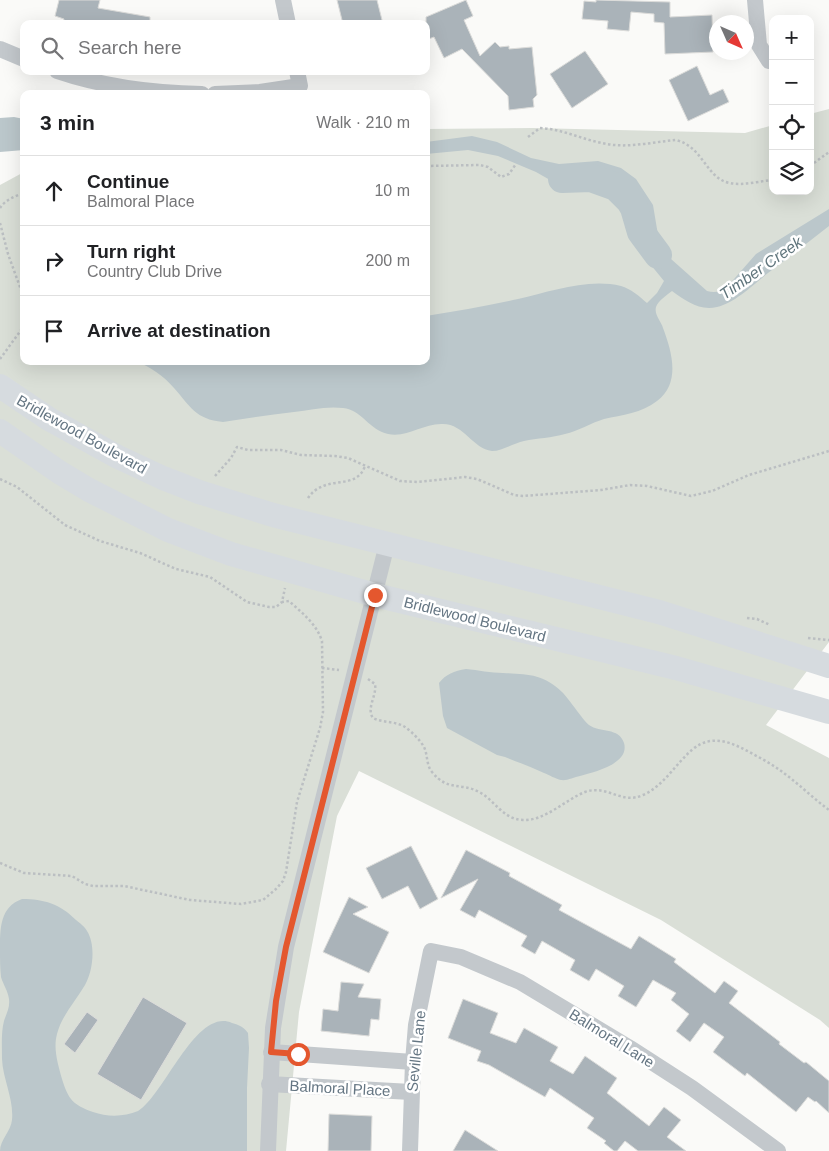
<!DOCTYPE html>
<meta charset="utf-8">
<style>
body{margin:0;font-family:Arial,sans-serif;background:#f6f6f6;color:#202124}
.controls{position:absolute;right:15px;top:15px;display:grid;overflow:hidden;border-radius:10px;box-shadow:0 5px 20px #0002}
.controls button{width:45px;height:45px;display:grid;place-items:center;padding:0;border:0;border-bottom:1px solid #e0e0e0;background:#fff;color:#202124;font:25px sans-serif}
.compass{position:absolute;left:709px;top:15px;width:45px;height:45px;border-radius:50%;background:#fff;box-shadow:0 5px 20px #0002;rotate:135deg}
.stop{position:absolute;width:15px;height:15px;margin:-11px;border:4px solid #e4572e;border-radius:50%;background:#fff}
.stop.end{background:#e4572e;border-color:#fff;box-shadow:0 1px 5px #0008}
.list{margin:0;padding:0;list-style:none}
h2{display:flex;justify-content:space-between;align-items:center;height:65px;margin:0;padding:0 20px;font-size:21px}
h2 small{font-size:16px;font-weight:400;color:#757577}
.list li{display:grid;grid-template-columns:32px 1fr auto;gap:15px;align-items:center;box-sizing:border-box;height:70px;padding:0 20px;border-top:1px solid #e0e0e0}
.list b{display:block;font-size:19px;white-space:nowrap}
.list p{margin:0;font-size:16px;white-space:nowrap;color:#757577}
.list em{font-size:16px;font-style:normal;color:#757577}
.icon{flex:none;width:28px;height:28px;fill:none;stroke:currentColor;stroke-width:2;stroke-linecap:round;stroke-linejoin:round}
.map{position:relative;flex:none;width:829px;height:1151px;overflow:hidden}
.search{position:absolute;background:#fff;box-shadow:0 5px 20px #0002;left:20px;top:20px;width:410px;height:55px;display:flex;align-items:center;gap:12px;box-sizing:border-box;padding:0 18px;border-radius:10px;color:#757577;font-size:19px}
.panel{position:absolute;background:#fff;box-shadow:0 5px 20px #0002;left:20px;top:90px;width:410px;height:275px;border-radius:10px}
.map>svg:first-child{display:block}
.green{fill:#dadfd7}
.water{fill:#bbc7cb}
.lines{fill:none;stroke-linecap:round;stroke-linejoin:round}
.river{stroke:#bbc7cb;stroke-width:28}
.building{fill:#aab3b9;stroke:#dcdcda}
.path{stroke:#bbbfc2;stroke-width:2.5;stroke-dasharray:2.5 2.5;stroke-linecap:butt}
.street{stroke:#c3c8cc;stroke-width:16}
.secondary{stroke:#d6dbdf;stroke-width:24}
.route{stroke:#e4572e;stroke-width:6}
.labels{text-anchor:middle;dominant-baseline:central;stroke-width:5;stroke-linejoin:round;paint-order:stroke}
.street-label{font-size:15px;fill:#657683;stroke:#fff}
.water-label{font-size:16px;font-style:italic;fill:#60757c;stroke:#fff}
</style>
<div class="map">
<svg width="829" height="1151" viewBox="0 0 829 1151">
<rect width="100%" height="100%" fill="#fafaf8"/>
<path class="green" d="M829,109V642L766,725L829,758V1028L820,1020L661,920L359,771L337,816L299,1012L286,1151H0V185L24,172V361H426V129L533,128L745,133L773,125V191H810V114Z"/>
<g class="water">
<path d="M14,117L24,119V150L0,152V118Z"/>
<path d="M472,136L497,142L531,158L559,164L598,161L621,168L636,179L653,205L659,241L664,250L671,259L707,291C715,293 720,292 727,287L756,254L829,209V226C809,242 789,257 768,273C754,284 735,303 717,307C699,311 686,301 672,291C667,295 658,301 656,307C654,315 661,321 663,328C672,352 681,383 657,401C642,413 622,415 604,419C591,423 578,431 565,434C552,438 537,438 524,441C514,443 502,451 492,451C473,449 464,424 443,424C423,423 408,438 388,434C369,430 362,410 343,408C326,406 310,410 294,412C270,415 246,418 223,422C195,419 191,407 174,388C164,376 150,367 136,361H426V316C457,311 487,306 518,299C550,292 587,278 621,286C631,289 639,296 647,303L657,293L664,281L637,248L636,237L639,221L637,207L632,196L622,188L603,180L557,184L536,172L498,156L468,150L426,154V142Z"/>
<path d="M466,669C478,670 491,673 503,673C527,674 544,674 562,692C570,700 582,719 589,725C600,733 619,727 624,743C630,764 594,772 580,776C574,777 567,781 561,780C556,779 549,775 544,773C531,767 518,762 505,757L497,755L447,728L443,716L439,683C446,674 454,671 466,669Z"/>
<path d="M22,899C44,899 60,904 76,920C80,923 85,927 87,931C96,945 93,971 85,985C75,1002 62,1015 57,1034C53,1049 58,1064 62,1079C68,1099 73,1105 93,1112C107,1117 124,1117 138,1111C164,1096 196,1007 232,1023C239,1025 244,1027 248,1033L249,1048L247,1088V1151H0C0,1140 11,1131 12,1120C14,1099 3,1080 2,1059C2,1047 1,1032 4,1021C7,1012 10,1008 9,999C8,991 3,984 1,977C0,968 0,959 0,950C0,928 0,907 22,899Z"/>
</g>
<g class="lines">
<path class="river" d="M562,179L591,178L616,187L630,201L634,208L641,232L658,255"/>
</g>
<g class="building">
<path d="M59,0H100L98,8L150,17V24H63L64,19L55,16Z"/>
<path d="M337,0H377L383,24H343Z"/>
<path d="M466,0L473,16L464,20L480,56L495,42L500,47L509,46V49L532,47L537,95L533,99L534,107L509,110L508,96L462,49L444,58L434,37L426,40V17Z"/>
<path d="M596,0L670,2V17L712,15L713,52L665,54L664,23L654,22V14L631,12L629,31L607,29L608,21L582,19L584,1L596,2Z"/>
<path d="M585,51L608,84L572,108L550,74Z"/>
<path d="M697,66L710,95L723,89L729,102L688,121L669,80Z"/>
<path d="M411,846L438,899L420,909L408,886L382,899L366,868Z"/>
<path d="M466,850L510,873L509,876L562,905L559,910L631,949L639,936L676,959L674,962L715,993L724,981L738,991L729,1003L780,1042L779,1044L804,1063L806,1062L829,1081V1113L816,1101L815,1102L808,1097L796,1112L747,1073L745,1076L713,1052L724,1037L704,1023L690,1042L676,1031L689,1014L671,1000L676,993L653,980L636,1007L618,996L624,986L596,969L589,981L570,970L575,960L542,941L535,954L521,946L527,936L479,910L475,918L460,910L478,879L441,898Z"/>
<path d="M349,897L368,907L353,914L389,932L369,973L323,952Z"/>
<path d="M341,982L364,984L358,997L381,999L379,1020L371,1019L369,1036L321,1031L323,1009L338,1011Z"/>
<path d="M143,997L187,1023L141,1100L97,1074Z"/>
<path d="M463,999L498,1013L490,1033L516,1043L524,1028L558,1047L550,1061L573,1074L585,1056L617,1078L607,1093L649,1126L664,1107L681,1120L667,1137L686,1151H638L625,1141L617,1151H614L604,1143L606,1141L587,1128L594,1118L550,1088L545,1097L489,1065L477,1061L481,1051L448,1038Z"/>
<path d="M87,1012L98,1020L75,1053L64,1044Z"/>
<path d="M329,1114L372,1116L371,1151H328Z"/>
<path d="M465,1130L498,1151H453Z"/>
</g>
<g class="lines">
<g class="path">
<path d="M528,137L540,128C562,129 581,139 602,143C626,149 652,142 676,140C704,147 706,179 730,183C743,186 759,181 773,180"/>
<path d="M426,166L480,165L488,167L501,177L509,174L516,164"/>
<path d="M810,166L829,152"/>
<path d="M0,208C5,200 15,196 24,193"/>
<path d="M0,223L8,254L24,298"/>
<path d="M0,359L24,326"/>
<path d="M215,476L231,458L237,447L248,450H281L301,455L335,456L348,458L400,481L418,482L465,477L477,479L514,495L523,496L601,490L630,485L647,486L691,496L712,491L749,475L829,451"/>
<path d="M0,479L17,487L65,525L100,541L140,553L176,569L210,577L247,602L269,607H276L282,602"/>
<path d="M308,498C325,473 356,492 365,466"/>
<path d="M747,618L757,619L770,625"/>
<path d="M808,638L829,640"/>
<path d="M322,668L339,670"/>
<path d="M368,679L375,684C377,696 366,708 373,718C383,723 396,721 405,727C412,732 420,740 424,747C428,755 426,765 432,772C448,792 461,782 479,792C495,800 502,819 523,820C545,821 565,800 585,792C607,784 621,805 643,795C664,786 676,763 693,749C713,733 733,743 753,754C764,760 775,766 785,774C800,785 814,799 829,810"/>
<path d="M0,863L24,873L72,876L85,884L93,886H124L190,900L241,904L263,900L276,889L283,881L286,872L297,802L320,728L323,712L322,641C316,623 302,613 289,601L282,602L285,588"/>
</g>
<g class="street">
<path d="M283,0L288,24"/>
<path d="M755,0L759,45L769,61"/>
<path d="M0,49L24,59"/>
<path d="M57,71C104,87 152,93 202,94"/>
<path d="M215,94L260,92L300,86L297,71"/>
<path d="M271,1052L413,1062"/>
<path d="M269,1084L411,1092"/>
<path d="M268,1151L273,1028L286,947L387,544"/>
<path d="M410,1151L413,1062L416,1025L431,951L461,957L520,982L630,1048L692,1088L778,1151"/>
</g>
<g class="secondary">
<path d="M0,386L49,419L118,457L163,478L199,492L273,515L659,612L829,666"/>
<path d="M0,431L59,472L89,490L168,530L231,554L375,595L676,668L829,712"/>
</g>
</g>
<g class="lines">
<path class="route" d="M298,1054L271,1052L276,1001L286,947L375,595"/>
</g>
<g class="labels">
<g class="street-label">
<text transform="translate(82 434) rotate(29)">Bridlewood Boulevard</text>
<text transform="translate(475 619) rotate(14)">Bridlewood Boulevard</text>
<text transform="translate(612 1038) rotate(32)">Balmoral Lane</text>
<text transform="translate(416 1051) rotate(-84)">Seville Lane</text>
<text transform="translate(340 1088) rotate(3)">Balmoral Place</text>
</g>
<g class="water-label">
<text transform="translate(761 268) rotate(-35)">Timber Creek</text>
</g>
</g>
</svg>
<div class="controls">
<button>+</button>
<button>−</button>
<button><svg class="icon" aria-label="locate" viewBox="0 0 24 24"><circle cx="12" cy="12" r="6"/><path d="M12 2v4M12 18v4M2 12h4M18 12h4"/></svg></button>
<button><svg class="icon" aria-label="layers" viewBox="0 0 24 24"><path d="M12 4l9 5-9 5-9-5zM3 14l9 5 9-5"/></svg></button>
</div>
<svg class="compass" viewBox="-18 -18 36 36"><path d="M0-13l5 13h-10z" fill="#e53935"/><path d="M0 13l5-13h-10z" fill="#757577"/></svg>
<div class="stop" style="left:298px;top:1054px"></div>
<div class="stop end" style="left:375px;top:595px"></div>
<div class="search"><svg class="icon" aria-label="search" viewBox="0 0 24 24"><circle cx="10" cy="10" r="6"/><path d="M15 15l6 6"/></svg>Search here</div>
<section class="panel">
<h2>3 min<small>Walk · 210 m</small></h2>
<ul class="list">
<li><svg class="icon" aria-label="ahead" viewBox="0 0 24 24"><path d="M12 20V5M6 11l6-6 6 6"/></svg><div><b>Continue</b><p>Balmoral Place</p></div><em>10 m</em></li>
<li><svg class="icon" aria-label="right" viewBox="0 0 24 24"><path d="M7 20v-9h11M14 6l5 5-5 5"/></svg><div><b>Turn right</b><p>Country Club Drive</p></div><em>200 m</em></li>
<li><svg class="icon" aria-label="arrive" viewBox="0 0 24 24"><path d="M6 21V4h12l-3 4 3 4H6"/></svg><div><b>Arrive at destination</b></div></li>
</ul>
</section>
</div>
